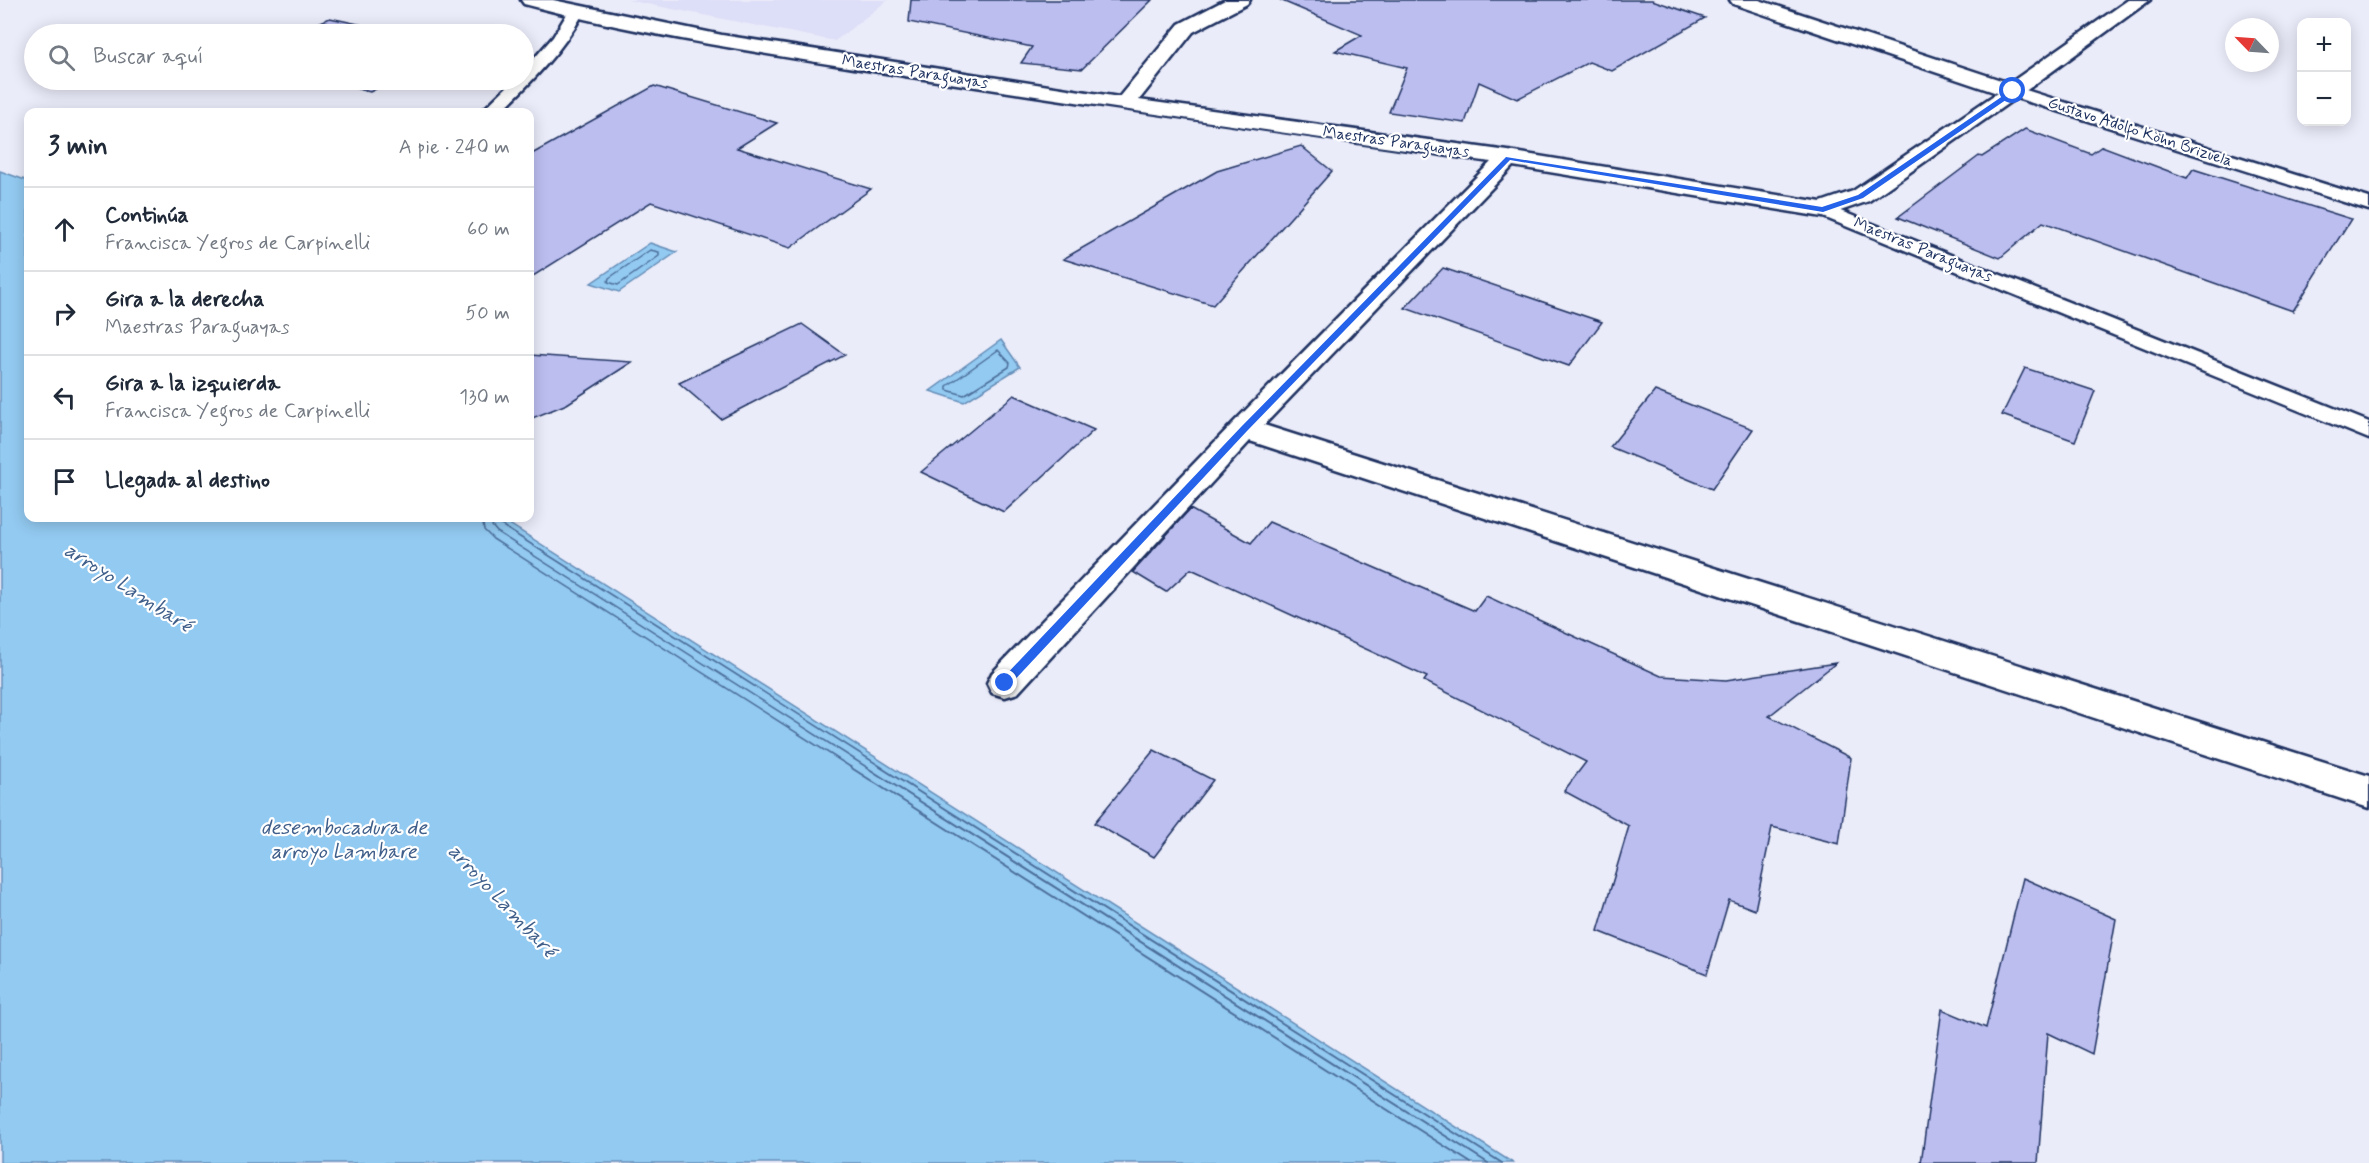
<!DOCTYPE html>
<html lang="es">
<meta charset="utf-8">
<style>
body{margin:0;font-family:Mynerve,sans-serif;background:#f6f6f7;color:#1f2937}
.controls{position:absolute;right:18px;top:18px;display:grid;overflow:hidden;border-radius:12px;box-shadow:0 3px 15px #0003}
.controls button{width:54px;height:54px;display:grid;place-items:center;padding:0;border:0;border-bottom:2px solid #e0e1e3;background:#fff;color:#1f2937;font:30px sans-serif}
.compass{position:absolute;left:2225px;top:18px;width:54px;height:54px;border-radius:50%;background:#fff;box-shadow:0 3px 15px #0003;rotate:295deg}
.stop{position:absolute;width:18px;height:18px;margin:-14px;border:4px solid #2563eb;border-radius:50%;background:#fff}
.stop.end{background:#2563eb;border-color:#fff;box-shadow:0 2px 6px #0008}
.list{margin:0;padding:0;list-style:none}
h2{display:flex;justify-content:space-between;align-items:center;height:78px;margin:0;padding:0 24px;font-size:26px}
h2 small{font-size:20px;font-weight:400;color:#747a83}
.list li{display:grid;grid-template-columns:39px 1fr auto;gap:18px;align-items:center;box-sizing:border-box;height:84px;padding:0 24px;border-top:2px solid #e0e1e3}
.list b{display:block;font-size:22px;white-space:nowrap}
.list p{margin:0;font-size:20px;white-space:nowrap;color:#747a83}
.list em{font-size:20px;font-style:normal;color:#747a83}
.icon{flex:none;width:33px;height:33px;fill:none;stroke:currentColor;stroke-width:2;stroke-linecap:round;stroke-linejoin:round}
.map{position:relative;flex:none;width:2369px;height:1163px;overflow:hidden}
.search{position:absolute;background:#fff;box-shadow:0 3px 15px #0003;left:24px;top:24px;width:510px;height:66px;display:flex;align-items:center;gap:15px;box-sizing:border-box;padding:0 21px;border-radius:33px;color:#747a83;font-size:22px}
.panel{position:absolute;background:#fff;box-shadow:0 3px 15px #0003;left:24px;top:108px;width:510px;height:414px;border-radius:12px}
.map>svg:first-child{display:block}
.built{fill:#dddef7}
.water{fill:#93caf1;stroke:#638cb6;stroke-width:1.5}
.lines{fill:none;stroke-linecap:round;stroke-linejoin:round}
.shore-far1{stroke:#4b6d99;stroke-width:1.5}
.shore{stroke:#4b6d99;stroke-width:2}
.building{fill:#bcbef0;stroke:#1b2f5e;stroke-width:1.5}
.lane-casing{stroke:#1b2f5e;stroke-width:5}
.street-casing{stroke:#1b2f5e;stroke-width:5}
.lane{fill:#fff;fill-rule:evenodd}
.street{fill:#fff;fill-rule:evenodd}
.route{fill:#2563eb}
.labels{text-anchor:middle;dominant-baseline:central;stroke-width:4.5;stroke-linejoin:round;paint-order:stroke}
.far-street-label{font-size:16px;fill:#1b2f5e;stroke:#fff}
.water-label{font-size:21px;font-style:italic;fill:#3f5e8a;stroke:#fff}
</style>
<div class="map">
<svg width="2369" height="1163" viewBox="0 0 2369 1163">
<rect width="100%" height="100%" fill="#ebecfa"/>
<filter id="ink" filterUnits="userSpaceOnUse"><feTurbulence type="fractalNoise" baseFrequency=".0167" numOctaves="2"/><feDisplacementMap in="SourceGraphic" scale="12" xChannelSelector="R" yChannelSelector="G"/><feConvolveMatrix kernelMatrix="1 2 1 2 8 2 1 2 1" color-interpolation-filters="sRGB"/></filter>
<g filter="url(#ink)">
<path class="built" d="M627,0H888L835,41Z"/>
<g class="water">
<path d="M0,171L28,181V518H500L1513,1163H0Z"/>
<path d="M650,243L677,252L619,292L591,283Z"/>
<path d="M1001,340L1020,367L964,402L930,391Z"/>
</g>
<g class="lines">
<g class="shore-far1">
<path d="M650,250L659,252V256L618,285L608,282L609,278Z"/>
<path d="M998,350L1010,363L1009,367L964,395L947,390V386Z"/>
<path d="M482,518L484,530L493,539L852,768"/>
<path d="M491,518L492,526L497,532L868,768"/>
<path d="M498,518L501,525L883,768"/>
</g>
<g class="shore">
<path d="M850,767L1471,1163"/>
<path d="M866,767L1488,1163"/>
<path d="M880,767L1502,1163"/>
</g>
</g>
<g class="building">
<path d="M911,0H1152L1082,69L1021,63L1032,47L909,22Z"/>
<path d="M1280,0H1652L1705,18L1612,71L1589,62L1517,99L1479,82L1465,123L1389,112L1407,68L1335,51L1362,35Z"/>
<path d="M330,18L405,34H292Z"/>
<path d="M323,80H394L370,92Z"/>
<path d="M654,86L777,123L737,148L871,189L790,248L651,202L530,278V155Z"/>
<path d="M2025,129L2091,154L2102,146L2187,178L2193,169L2351,219L2293,311L2043,222L2000,258L1898,217L1979,156L1982,157Z"/>
<path d="M1301,146L1332,171L1213,305L1063,259L1217,171Z"/>
<path d="M1443,268L1602,322L1569,366L1405,308Z"/>
<path d="M802,324L845,355L721,419L679,383Z"/>
<path d="M530,355L632,362L567,404L530,419Z"/>
<path d="M2025,368L2095,391L2075,441L2002,415Z"/>
<path d="M1655,391L1753,429L1712,489L1610,447Z"/>
<path d="M1014,395L1094,430L1004,512L921,472Z"/>
<path d="M1190,509L1251,543L1269,522L1475,611L1486,596L1661,676L1726,680L1836,663L1769,716L1851,758L1839,844L1772,827L1755,910L1729,900L1707,974L1598,931L1629,826L1564,791L1586,762L1424,681L1427,677L1191,569L1166,592L1133,572Z"/>
<path d="M1154,750L1213,780L1154,857L1094,823Z"/>
<path d="M2023,878L2116,919L2092,1054L2048,1033L2038,1163H1921L1942,1009L1986,1028Z"/>
</g>
<g class="lines">
<g class="lane-casing">
<g id="lane">
<path d="M576,7L584,12C562,51 532,82 500,112H481L514,80H524V70L553,37L570,9Z"/>
<path d="M2013,86L2369,198V210L2007,95L2004,91L2007,87Z"/>
<path d="M1823,204L2369,422V439L1816,214L1813,210L1816,206Z"/>
</g>
</g>
<g class="street-casing">
<path id="street" d="M521,0H553L722,35L1119,97L1179,24L1225,0H1250L1247,4L1193,32L1139,100L1508,151L1821,202L1853,191L1997,93L1733,4L1730,0H1759L2010,83L2128,0H2150L2020,95L1869,201L1823,217L1513,166L1264,425L2369,776V808L1250,441L1018,693L1005,697L992,693L987,683L992,673L1234,422L1491,162C1297,135 1104,107 911,77C782,56 651,38 524,4Z"/>
</g>
<use href="#lane" class="lane"/>
<use href="#street" class="street"/>
</g>
</g>
<path class="route" d="M2013,89L2016,93L1863,198L1823,212L1510,160L1247,431L1009,686H1001V680L1241,427L1506,157L1822,207L1858,195Z"/>
<g class="labels">
<g class="far-street-label">
<text transform="translate(915 72) rotate(9)">Maestras Paraguayas</text>
<text transform="translate(2140 132) rotate(18)">Gustavo Adolfo Köhn Brizuela</text>
<text transform="translate(1396 142) rotate(8)">Maestras Paraguayas</text>
<text transform="translate(1923 250) rotate(22)">Maestras Paraguayas</text>
</g>
<g class="water-label">
<text transform="translate(128 588) rotate(33)">arroyo Lambaré</text>
<text x="344" y="828">desembocadura de<tspan x="344" dy="24">arroyo Lambare</tspan></text>
<text transform="translate(502 901) rotate(47)">arroyo Lambaré</text>
</g>
</g>
</svg>
<div class="controls">
<button>+</button>
<button>−</button>
</div>
<svg class="compass" viewBox="-18 -18 36 36"><path d="M0-13l5 13h-10z" fill="#e53935"/><path d="M0 13l5-13h-10z" fill="#747a83"/></svg>
<div class="stop" style="left:2013px;top:91px"></div>
<div class="stop end" style="left:1005px;top:683px"></div>
<div class="search"><svg class="icon" aria-label="search" viewBox="0 0 24 24"><circle cx="10" cy="10" r="6"/><path d="M15 15l6 6"/></svg>Buscar aquí</div>
<section class="panel">
<h2>3 min<small>A pie · 240 m</small></h2>
<ul class="list">
<li><svg class="icon" aria-label="ahead" viewBox="0 0 24 24"><path d="M12 20V5M6 11l6-6 6 6"/></svg><div><b>Continúa</b><p>Francisca Yegros de Carpinelli</p></div><em>60 m</em></li>
<li><svg class="icon" aria-label="right" viewBox="0 0 24 24"><path d="M7 20v-9h11M14 6l5 5-5 5"/></svg><div><b>Gira a la derecha</b><p>Maestras Paraguayas</p></div><em>50 m</em></li>
<li><svg class="icon" aria-label="left" viewBox="0 0 24 24"><path d="M17 20v-9H6M10 6l-5 5 5 5"/></svg><div><b>Gira a la izquierda</b><p>Francisca Yegros de Carpinelli</p></div><em>130 m</em></li>
<li><svg class="icon" aria-label="arrive" viewBox="0 0 24 24"><path d="M6 21V4h12l-3 4 3 4H6"/></svg><div><b>Llegada al destino</b></div></li>
</ul>
</section>
</div>
